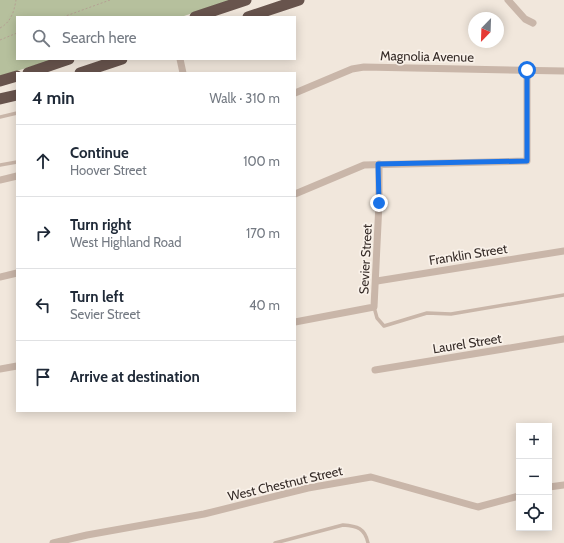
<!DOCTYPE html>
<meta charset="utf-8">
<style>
body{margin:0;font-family:Cabin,sans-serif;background:#f2f2f3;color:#1f2937}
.controls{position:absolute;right:12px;bottom:12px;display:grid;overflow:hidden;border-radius:0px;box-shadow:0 2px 10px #0003}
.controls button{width:36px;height:36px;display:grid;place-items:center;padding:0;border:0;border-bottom:1px solid #e0e1e3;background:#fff;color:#1f2937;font:20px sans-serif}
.compass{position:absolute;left:468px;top:12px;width:36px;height:36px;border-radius:50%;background:#fff;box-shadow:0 2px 10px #0003;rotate:203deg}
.stop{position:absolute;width:12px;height:12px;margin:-9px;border:3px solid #1a73e8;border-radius:50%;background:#fff}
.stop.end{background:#1a73e8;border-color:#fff;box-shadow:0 1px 4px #0008}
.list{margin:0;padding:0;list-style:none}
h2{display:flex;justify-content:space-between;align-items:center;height:52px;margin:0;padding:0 16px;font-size:17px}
h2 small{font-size:13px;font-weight:400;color:#747a83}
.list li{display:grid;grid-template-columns:26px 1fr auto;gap:12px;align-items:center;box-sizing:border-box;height:72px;padding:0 16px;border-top:1px solid #e0e1e3}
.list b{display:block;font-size:15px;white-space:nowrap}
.list p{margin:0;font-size:13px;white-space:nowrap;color:#747a83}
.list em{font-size:13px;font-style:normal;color:#747a83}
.icon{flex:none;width:22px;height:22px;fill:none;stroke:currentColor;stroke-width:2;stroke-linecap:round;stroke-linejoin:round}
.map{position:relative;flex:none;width:564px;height:543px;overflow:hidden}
.search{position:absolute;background:#fff;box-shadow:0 2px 10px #0003;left:16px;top:16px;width:280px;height:44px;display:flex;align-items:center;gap:10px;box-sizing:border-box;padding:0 14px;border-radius:0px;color:#747a83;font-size:15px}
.panel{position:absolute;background:#fff;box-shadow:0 2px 10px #0003;left:16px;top:72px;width:280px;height:340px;border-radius:0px}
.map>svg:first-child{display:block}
.grass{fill:#b6c09d}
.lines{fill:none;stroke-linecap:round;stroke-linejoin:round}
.path{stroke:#b5a093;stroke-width:1;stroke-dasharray:2 2;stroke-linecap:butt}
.service{stroke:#c9b6a9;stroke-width:3.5}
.minor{stroke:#c9b6a9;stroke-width:7}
.trunk{stroke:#68544d;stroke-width:11}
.route{stroke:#1a73e8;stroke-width:5}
.labels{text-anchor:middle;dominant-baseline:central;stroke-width:3.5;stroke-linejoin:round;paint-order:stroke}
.street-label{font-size:13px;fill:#362c28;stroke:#f9f1e9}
</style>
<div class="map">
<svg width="564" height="543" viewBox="0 0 564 543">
<rect width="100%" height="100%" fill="#f1e7dc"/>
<path class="grass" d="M0,0H232L181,17H17V59H56L0,76Z"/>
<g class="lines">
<g class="path">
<path d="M63,17L110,0"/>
<path d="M0,28C11,22 14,12 16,0"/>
<path d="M0,40L17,33"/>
</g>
<g class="service">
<path d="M0,117L17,113"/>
<path d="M0,165L17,162"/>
<path d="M374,307L377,318L384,326L427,313L451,314L564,295"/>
<path d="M275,543L343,525C357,526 365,528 368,543"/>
</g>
<g class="minor">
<path d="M508,0L525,19L533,23"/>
<path d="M180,59L183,73"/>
<path d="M295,93L352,69L364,67L564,71"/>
<path d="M0,180L17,176"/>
<path d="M295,194L364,165L527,161V70"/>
<path d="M0,277L17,273"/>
<path d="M377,281L564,251"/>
<path d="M295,322L374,307L379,203V164"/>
<path d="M0,369L17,366"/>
<path d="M375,370L564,339"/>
<path d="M549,487L564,485"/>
<path d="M53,543L87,535L204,514L308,488L371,477L478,507L519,496"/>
</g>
<g class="trunk">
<path d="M195,17L246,0"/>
<path d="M248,17L299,0"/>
<path d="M28,73L69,59"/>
<path d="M80,73L122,59"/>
<path d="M0,81L17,76"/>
<path d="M0,99L17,95"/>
</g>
</g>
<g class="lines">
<path class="route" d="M379,203L378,164L527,161V70"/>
</g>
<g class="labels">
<g class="street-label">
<text transform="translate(427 56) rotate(1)">Magnolia Avenue</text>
<text transform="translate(468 254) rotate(-9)">Franklin Street</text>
<text transform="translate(365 259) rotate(-87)">Sevier Street</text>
<text transform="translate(467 343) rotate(-9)">Laurel Street</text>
<text transform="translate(285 483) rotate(-13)">West Chestnut Street</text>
</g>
</g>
</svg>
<div class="controls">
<button>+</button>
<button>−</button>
<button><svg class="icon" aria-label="locate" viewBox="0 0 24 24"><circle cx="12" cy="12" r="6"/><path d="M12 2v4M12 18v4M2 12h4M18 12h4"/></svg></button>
</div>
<svg class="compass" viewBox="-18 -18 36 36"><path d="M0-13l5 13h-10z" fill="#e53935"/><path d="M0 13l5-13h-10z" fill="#747a83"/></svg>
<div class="stop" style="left:527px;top:70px"></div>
<div class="stop end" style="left:379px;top:203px"></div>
<div class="search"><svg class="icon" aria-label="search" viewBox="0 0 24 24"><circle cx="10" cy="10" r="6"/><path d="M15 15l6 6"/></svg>Search here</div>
<section class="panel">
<h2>4 min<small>Walk · 310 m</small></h2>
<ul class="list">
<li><svg class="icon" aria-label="ahead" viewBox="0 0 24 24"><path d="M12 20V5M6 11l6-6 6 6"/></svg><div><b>Continue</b><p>Hoover Street</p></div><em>100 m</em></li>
<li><svg class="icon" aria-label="right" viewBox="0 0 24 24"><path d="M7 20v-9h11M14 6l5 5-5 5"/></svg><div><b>Turn right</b><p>West Highland Road</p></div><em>170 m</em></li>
<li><svg class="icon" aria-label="left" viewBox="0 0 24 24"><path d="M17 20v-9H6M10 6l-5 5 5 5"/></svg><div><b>Turn left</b><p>Sevier Street</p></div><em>40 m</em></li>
<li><svg class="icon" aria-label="arrive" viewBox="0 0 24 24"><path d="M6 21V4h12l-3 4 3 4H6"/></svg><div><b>Arrive at destination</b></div></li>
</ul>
</section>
</div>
